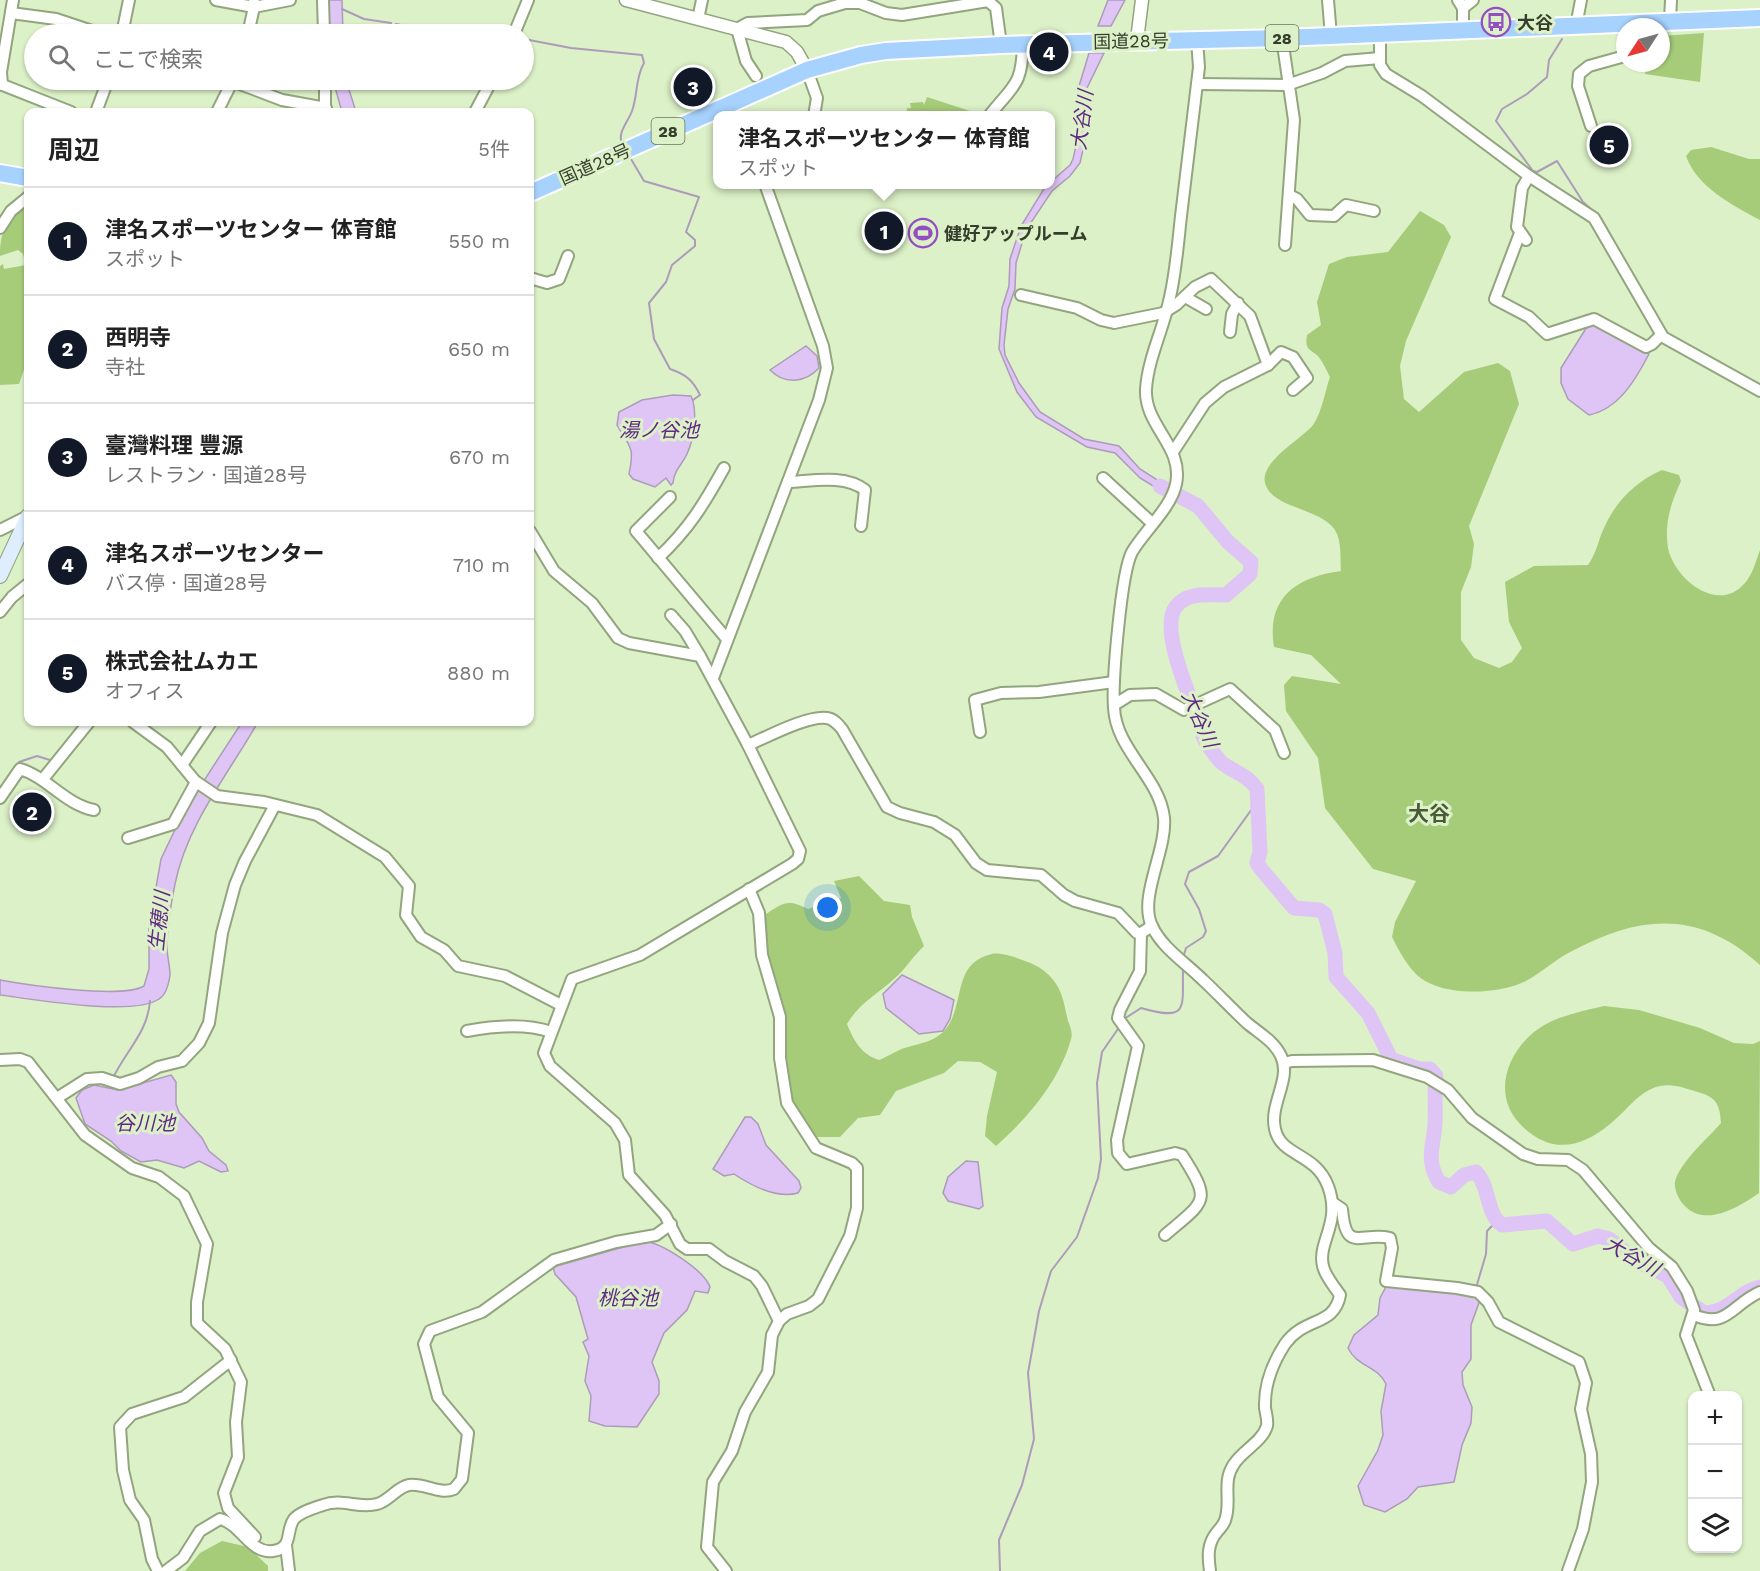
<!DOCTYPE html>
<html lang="ja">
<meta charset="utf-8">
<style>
body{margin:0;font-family:"Work Sans","Noto Sans JP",sans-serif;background:#f6f6f6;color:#222}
.controls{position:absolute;right:18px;bottom:18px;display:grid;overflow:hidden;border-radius:12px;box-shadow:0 2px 4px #0004}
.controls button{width:54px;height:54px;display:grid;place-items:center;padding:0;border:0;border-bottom:2px solid #e0e0e0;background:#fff;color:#222;font:30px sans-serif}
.compass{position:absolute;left:1616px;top:18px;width:54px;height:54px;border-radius:50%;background:#fff;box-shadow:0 2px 4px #0004;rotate:234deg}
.you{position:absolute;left:828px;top:908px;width:21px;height:21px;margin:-15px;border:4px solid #fff;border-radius:50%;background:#1a73e8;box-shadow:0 0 0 9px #1a73e833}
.badge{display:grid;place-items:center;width:39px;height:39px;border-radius:50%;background:#111827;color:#fff;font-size:20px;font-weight:700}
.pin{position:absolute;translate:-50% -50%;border:3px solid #fff;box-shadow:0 2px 6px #0006}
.popup{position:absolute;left:713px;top:111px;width:342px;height:78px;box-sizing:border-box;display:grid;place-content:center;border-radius:12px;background:#fff;filter:drop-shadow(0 2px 4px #0005);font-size:20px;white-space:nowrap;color:#767676}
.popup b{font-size:22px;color:#222}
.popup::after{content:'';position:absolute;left:50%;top:100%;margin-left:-12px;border:12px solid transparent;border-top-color:#fff}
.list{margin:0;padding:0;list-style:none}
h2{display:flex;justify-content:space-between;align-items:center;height:78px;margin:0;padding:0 24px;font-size:26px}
h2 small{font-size:20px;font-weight:400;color:#767676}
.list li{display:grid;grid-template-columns:39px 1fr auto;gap:18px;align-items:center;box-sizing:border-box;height:108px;padding:0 24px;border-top:2px solid #e0e0e0}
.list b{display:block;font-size:22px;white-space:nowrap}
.list p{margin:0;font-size:20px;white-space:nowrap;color:#767676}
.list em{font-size:20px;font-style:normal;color:#767676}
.icon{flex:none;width:33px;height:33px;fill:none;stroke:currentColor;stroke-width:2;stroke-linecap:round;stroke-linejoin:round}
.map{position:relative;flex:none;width:1760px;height:1571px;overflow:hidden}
.search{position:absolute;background:#fff;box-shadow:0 2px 4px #0004;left:24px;top:24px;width:510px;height:66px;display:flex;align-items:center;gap:15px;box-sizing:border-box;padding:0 21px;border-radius:33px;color:#767676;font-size:22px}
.panel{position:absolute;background:#fff;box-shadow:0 2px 4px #0004;left:24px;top:108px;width:510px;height:618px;border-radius:12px}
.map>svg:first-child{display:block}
.green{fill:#a6cc7a}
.water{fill:#dfc5f5;stroke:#ac9cb9;stroke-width:1.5}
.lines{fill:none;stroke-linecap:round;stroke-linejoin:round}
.stream{stroke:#ac9cb9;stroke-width:2}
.river{stroke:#dfc5f5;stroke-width:15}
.minor-casing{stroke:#92a57e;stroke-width:14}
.tertiary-casing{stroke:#92a57e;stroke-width:15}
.secondary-casing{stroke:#92a57e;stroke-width:16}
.trunk-casing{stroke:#fff;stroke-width:20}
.minor{stroke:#fff;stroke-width:10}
.tertiary{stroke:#fff;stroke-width:12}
.secondary{stroke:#deeefe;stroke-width:14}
.trunk{stroke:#a7d2fe;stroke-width:16}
.labels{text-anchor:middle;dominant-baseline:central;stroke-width:6;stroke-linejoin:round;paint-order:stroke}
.shield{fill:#dcf1c7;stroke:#67745b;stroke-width:1.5}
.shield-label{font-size:16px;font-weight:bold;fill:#353e2d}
.poi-label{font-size:18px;font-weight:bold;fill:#353e2d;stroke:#dcf1c7;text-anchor:start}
.street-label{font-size:18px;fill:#353e2d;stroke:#dcf1c7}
.water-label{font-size:20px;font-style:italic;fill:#602983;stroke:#dcf1c7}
.quarter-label{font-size:21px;font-weight:bold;fill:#495a36;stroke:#dcf1c7}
</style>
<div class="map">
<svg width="1760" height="1571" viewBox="0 0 1760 1571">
<rect width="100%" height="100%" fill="#dcf1c7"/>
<g class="green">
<path d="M1704,33L1700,82L1645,74L1647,63H1661V36Z"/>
<path d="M927,97L973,112L972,115H907V108H911L910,103L923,102L924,105Z"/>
<path d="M1711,147L1749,159H1760V220C1732,205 1697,187 1686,156L1691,150Z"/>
<path d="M28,203V358L19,384L0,385V266L3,264L4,269L26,265L23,254L18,250L0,256C0,227 8,221 28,203Z"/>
<path d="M1420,211L1444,225L1451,237L1406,341L1400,366L1404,399L1419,412L1464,372L1498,363L1510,371L1519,404L1469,526L1474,544L1471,567L1461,592V640L1474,658L1499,668L1512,662L1522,648L1509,622L1505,582L1534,566L1588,565C1595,555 1597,546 1601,535C1613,504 1633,483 1662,470L1679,475L1681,481C1671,503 1664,523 1668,548C1674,578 1717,614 1744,584C1752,576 1756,561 1760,550V965C1700,910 1641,914 1572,951C1556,959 1542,972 1526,981C1498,995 1437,998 1414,972C1405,962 1398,949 1392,937L1395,922L1416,881L1373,869L1325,808L1318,758L1286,711L1284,685L1292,676L1341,684L1311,655L1274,647C1266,598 1296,577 1341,571C1340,559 1342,541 1335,530C1319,507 1272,509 1265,483C1260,461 1302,439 1313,425C1322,412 1325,391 1330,377C1327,371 1322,360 1317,355C1308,348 1305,349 1307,335L1321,325L1317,302L1329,264L1347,257L1388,252Z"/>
<path d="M859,876L884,901L910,905L912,917L924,946C912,957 906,969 895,978C877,995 860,1002 847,1024C854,1041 861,1054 879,1060C889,1056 899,1049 908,1047C922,1043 935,1041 945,1030C966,1005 951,963 992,954C1001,951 1035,963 1043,970C1062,985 1063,999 1068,1021C1070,1026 1073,1033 1071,1039C1060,1080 1028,1118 996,1146L985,1136L987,1116L997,1072L980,1062L958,1061L944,1073L896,1091L880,1115L858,1118L840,1137H815L790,1098L765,953L763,916C783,903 786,898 808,909L841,898L834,881Z"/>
<path d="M1604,1006L1639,1010L1700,1028L1734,1043L1753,1044L1760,1041L1759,1193C1739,1207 1704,1229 1683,1204C1679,1199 1674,1190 1675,1182C1679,1163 1708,1138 1721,1123C1720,1106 1717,1098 1701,1093C1688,1089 1673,1083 1660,1086C1638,1091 1627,1111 1610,1124C1580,1149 1550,1154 1521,1125C1487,1091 1512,1039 1552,1021C1568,1014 1587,1010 1604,1006Z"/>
<path d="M222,1541L248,1547L268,1566V1571H185L200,1553Z"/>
</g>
<g class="water">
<path d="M326,0H342L343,34H327Z"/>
<path d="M1108,0H1125L1111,26H1098Z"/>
<path d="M1089,53H1104L1087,88L1085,103L1089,124L1080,163L1070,176L1052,191L1026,230L1016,263L1015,289L1008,309L1004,345L1005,355L1019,383L1040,412L1084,439L1119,446L1140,469L1170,488L1168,495L1140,478L1115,453L1087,447L1036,417L1017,392L999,349L1002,308L1009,286L1010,259L1021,226L1045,187L1070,165L1073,159L1081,124L1076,96Z"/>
<path d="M333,80H346L356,112H342Z"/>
<path d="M1590,322L1649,354C1636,379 1619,409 1589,415L1568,399L1561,383V368Z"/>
<path d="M806,346L817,356L819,368C805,383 785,385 770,370Z"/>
<path d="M673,395L691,396C698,410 694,439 687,454C682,465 674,470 673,483L671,485L666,478L655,487L633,479L629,474C635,446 630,448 617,425L619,412L642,400Z"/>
<path d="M242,722H258C229,773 187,824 175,884C171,903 168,923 167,943C166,953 170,964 170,975C169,982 166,995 159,999C133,1017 32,999 0,995V980C27,985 123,999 144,986L149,969V927L161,859L183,813Z"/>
<path d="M902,975L954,1000L950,1019L943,1031L919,1034L886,1008L883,994Z"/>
<path d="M171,1075L176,1082V1104L179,1112L202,1138L209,1151L226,1165L228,1171L221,1172L199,1161L184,1168L157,1160L141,1162L121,1151L111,1141L85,1124L76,1098L82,1090L94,1085L118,1090Z"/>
<path d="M745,1117H751L758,1124L766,1145L799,1181L801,1188L798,1193C777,1199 752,1186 734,1174L724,1176L713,1169Z"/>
<path d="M966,1161L978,1162L983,1206L979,1209L948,1201L943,1193L948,1177Z"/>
<path d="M644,1241C662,1243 704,1270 710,1287L708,1293L695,1291L687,1310L664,1333L652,1362L659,1381V1394L637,1427L605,1426L589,1421L591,1396L585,1381L589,1356L583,1342L588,1339L576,1297L555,1274L553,1267Z"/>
<path d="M1387,1285L1470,1295L1480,1300L1471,1325V1359L1462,1372L1463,1385L1472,1407L1471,1423L1462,1445L1454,1482L1418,1487L1407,1499L1385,1512L1364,1505L1358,1486L1378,1450L1383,1435L1381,1411L1386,1384C1378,1366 1357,1367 1348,1348L1354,1335L1378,1315L1380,1298Z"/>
</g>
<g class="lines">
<g class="stream">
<path d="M342,9L364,19L391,23"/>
<path d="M396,24L411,27L438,25L475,33L486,28L506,34"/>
<path d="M524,39L571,48L642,55L644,63C635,78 638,95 632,111C628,122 617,133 622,143"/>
<path d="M1562,39L1549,60L1547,77L1527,94L1502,109L1496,121L1533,171L1537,172L1557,161L1583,202L1601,218L1613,240"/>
<path d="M631,159L644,181L699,197L686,232L695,240V246L672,265L666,282L649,303L654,339L670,369C685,374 693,380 700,395L693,400"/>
<path d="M17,766L19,762L37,756L53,761"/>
<path d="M1183,958L1186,948L1203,937L1206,931L1199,909L1185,884L1189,872L1218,856L1257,802"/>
<path d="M1124,1019L1141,1008C1190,1022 1182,1008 1183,967"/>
<path d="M113,1078C125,1052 148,1032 150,1001"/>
<path d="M1476,1288L1486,1254L1487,1231L1497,1221"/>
<path d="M1000,1571L999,1540L1022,1485L1034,1439L1028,1373L1039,1311L1051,1271L1077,1237L1098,1178L1101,1159L1097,1083L1102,1052L1120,1026"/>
</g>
<path class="river" d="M1160,486L1198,506L1228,542L1251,562L1250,574L1226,595C1209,595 1186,591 1175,608C1161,629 1187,691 1196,713C1200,723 1201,735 1207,744C1211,749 1216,757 1221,762C1233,772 1248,775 1257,789L1260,852L1257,863L1261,869L1294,908L1319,910L1325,914L1335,953L1336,977L1368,1013L1391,1059L1419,1069H1430L1436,1076C1434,1091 1436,1107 1435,1123C1434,1146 1425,1159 1439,1182L1451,1187L1464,1175L1476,1172C1490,1186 1486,1214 1502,1225L1547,1221L1573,1244L1598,1236L1609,1239L1638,1262L1668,1276L1681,1297L1704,1313C1731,1312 1737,1292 1760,1287"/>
<g class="minor-casing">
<g id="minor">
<path d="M216,0L254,7L248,34"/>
<path d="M323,0L324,34"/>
<path d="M1328,0L1331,36"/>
<path d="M1458,0L1463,8V31"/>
<path d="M254,2V7L290,0"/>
<path d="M1463,8L1473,0"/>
<path d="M11,13L56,19L101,34"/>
<path d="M698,19L702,0"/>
<path d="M1670,21L1671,0"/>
<path d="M1576,26L1581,0"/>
<path d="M122,34L129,0"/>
<path d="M514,34L528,0"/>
<path d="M1380,34V65L1386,74L1422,96L1529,176L1594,218L1663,337L1760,391"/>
<path d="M1282,38L1294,120L1285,245"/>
<path d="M1197,40L1199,67C1193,116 1187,166 1181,216C1178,243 1176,271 1170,297C1164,328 1148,358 1146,389C1144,426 1184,446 1176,484C1171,508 1145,530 1132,552C1121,573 1112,682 1114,708C1116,750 1160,778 1164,818C1167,850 1138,898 1152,926C1162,948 1186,963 1203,980C1218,994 1232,1009 1247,1023C1259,1033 1274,1041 1281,1056C1292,1079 1269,1104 1275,1129C1281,1157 1315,1152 1328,1186C1342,1223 1317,1242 1323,1266C1325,1276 1334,1286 1340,1295C1334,1327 1305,1316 1285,1344C1272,1364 1264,1384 1265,1408C1266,1414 1268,1420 1267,1426C1262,1442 1243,1450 1234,1464C1222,1481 1231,1499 1226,1517C1225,1524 1221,1527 1217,1532C1207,1544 1208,1557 1210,1571"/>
<path d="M807,70L817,98L814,116"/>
<path d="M756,76L746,61L737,29L748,23L807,20L818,11L845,3H860L886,13L902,15L988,1L996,8L1001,45"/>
<path d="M325,80V112"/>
<path d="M232,81L282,100L326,108"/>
<path d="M0,84L71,112"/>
<path d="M1197,84L1287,85L1322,73L1345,61L1380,58"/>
<path d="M2,85L1,72L13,0"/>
<path d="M96,112L108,80"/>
<path d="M217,112L233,80"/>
<path d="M475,112L492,80"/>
<path d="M989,116C1013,85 1022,87 1023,44"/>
<path d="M1591,126L1578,86L1579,74L1589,66L1625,56"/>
<path d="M1289,195L1297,199L1310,215L1334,216L1346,205L1374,211"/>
<path d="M0,228L11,211L28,197"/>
<path d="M1520,233L1495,299L1529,317L1547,334L1594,319L1646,347L1652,344L1661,335"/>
<path d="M1526,240L1517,227L1522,188L1529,176"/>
<path d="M530,278L547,283L559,279L568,256"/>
<path d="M1021,295L1077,308L1101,320L1114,323L1163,313L1176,305L1195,287L1211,279L1250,316L1268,365L1224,387L1205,403L1173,452"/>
<path d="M1185,297L1206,309"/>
<path d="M1230,332L1232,314L1238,303"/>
<path d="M1268,365L1281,352L1293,357L1307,378L1293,390"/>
<path d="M1103,478L1152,523"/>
<path d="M788,482C812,481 845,474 865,490L861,526"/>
<path d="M670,497L636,531L726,638"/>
<path d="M0,530L28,516"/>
<path d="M530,531L554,571L592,603L618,638L629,643L700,656L748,745L800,851L798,859L792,864L640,955L572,979L544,1053L550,1066L615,1123L625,1140L629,1175L665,1215L680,1244L687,1249H709L725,1261L754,1276L762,1286L779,1321"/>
<path d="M658,558C689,529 704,504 724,468"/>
<path d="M0,612L12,597L28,584"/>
<path d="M671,615L685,631L700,656"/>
<path d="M713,678L819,400L827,368L823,346L765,184"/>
<path d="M1114,705L1130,695L1156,694L1184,710L1230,689L1275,730L1284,753"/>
<path d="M133,722L167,747L195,781L217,796L264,802L317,815L385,857L409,886L406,915L421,937L444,950L458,966L505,976L561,1005"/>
<path d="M980,732L975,700L1001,693L1039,692L1114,682"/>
<path d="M748,745C767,737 808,715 827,718C834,719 838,724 842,729L887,807L900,813L934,822L955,835L976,863L987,870L1041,875L1064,895L1075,901L1118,913L1137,933H1141L1152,926"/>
<path d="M182,765L211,722"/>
<path d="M43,779L89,722"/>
<path d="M0,798L20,769C47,777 66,805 94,810"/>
<path d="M128,838L173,824L196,782"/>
<path d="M1141,933L1140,971L1120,1010L1118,1018L1138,1046L1117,1140L1118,1153L1127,1164L1175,1153L1182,1155C1212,1202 1206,1200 1165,1235"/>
<path d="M467,1031C494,1026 525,1023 551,1032"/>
<path d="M0,1060L20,1059L28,1062L85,1135L132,1168L159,1177L184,1196L207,1244L197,1302V1323L225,1349L241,1382L236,1422L238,1457L224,1493L228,1508L255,1537"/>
<path d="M1284,1063L1292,1061L1373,1060L1427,1077L1448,1090L1472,1118L1523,1154L1538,1159L1568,1160L1583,1170L1649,1248L1672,1267L1687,1291L1694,1310L1686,1335L1710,1396"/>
<path d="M57,1098L87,1079L102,1078L120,1084L139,1078L158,1067L182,1061L199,1043L209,1023L222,933L235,885L245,861L275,805"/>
<path d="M1333,1203L1342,1209C1346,1255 1361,1231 1390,1238L1392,1248L1386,1281L1457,1288L1478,1292L1488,1302L1499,1322L1579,1362L1586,1383L1581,1409L1591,1454L1592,1482L1583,1529L1568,1571"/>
<path d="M1694,1315C1727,1329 1731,1305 1760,1292"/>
<path d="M286,1545L289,1571"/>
<path d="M158,1571L152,1559L144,1520L130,1500L123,1470L120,1427L132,1414L184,1397L231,1360"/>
<path d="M166,1571L183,1558L200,1531L220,1519C241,1524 250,1554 273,1551C294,1548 285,1531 294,1519C300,1512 314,1508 323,1505C342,1498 359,1509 377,1504C389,1501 397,1487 409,1485C425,1483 439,1495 454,1489L462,1479L468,1433L438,1397L424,1344L430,1331L482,1312L554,1260L616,1242L656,1235L671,1224"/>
<path d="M726,1571L707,1547L713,1482L732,1451L745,1412L768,1372L772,1335L779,1321L787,1314L809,1306L818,1299L850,1236L857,1208V1168L852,1163L816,1148L787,1103L780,1058V1017L762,955L759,913L749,889"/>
</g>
</g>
<g class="tertiary-casing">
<g id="tertiary">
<path d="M626,0L786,42L797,52L807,70"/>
<path d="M1137,40L1142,0"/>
</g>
</g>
<g class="secondary-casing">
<path id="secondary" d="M0,576L28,516"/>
</g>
<g class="trunk-casing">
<g id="trunk">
<path d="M0,173L28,178"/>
<path d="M530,193L807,70L861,55L886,51L1001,45L1282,38L1760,18"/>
</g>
</g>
<use href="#minor" class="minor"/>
<use href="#tertiary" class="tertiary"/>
<use href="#secondary" class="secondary"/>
<use href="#trunk" class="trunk"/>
</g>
<defs>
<g id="bus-ring" transform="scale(1.5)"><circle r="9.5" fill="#dcf1c7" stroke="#934ec2" stroke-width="1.5"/><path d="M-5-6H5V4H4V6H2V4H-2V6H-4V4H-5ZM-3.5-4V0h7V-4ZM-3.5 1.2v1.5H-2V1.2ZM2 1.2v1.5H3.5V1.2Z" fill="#934ec2"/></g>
<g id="stadium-ring" transform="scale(1.5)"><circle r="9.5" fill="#dcf1c7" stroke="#934ec2" stroke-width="1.5"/><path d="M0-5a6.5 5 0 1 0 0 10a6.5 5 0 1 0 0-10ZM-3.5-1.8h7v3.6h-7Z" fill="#934ec2"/></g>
</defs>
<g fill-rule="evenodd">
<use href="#bus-ring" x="1496" y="22"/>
<use href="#stadium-ring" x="923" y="233"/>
</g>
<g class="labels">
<g class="shield">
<rect x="1265.5" y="25" width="33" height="26" rx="4.5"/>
<rect x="651.5" y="118" width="33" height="26" rx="4.5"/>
</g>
<g class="shield-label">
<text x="1282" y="38">28</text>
<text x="668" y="131">28</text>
</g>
<g class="poi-label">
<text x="1517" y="22">大谷</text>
<text x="944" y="233">健好アップルーム</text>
</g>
<g class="street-label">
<text transform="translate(1131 41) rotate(-1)">国道28号</text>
<text transform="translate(595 164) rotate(-24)">国道28号</text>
</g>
<g class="water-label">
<text transform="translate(1082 120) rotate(-83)">大谷川</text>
<text x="659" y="430">湯ノ谷池</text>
<text transform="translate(1200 719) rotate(66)">大谷川</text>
<text transform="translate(159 921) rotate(-84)">生穂川</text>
<text x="145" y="1123">谷川池</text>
<text transform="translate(1632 1256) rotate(29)">大谷川</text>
<text x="628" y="1298">桃谷池</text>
</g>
<g class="quarter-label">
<text x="1429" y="813">大谷</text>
</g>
</g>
</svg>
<div class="controls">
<button>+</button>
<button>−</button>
<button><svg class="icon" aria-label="layers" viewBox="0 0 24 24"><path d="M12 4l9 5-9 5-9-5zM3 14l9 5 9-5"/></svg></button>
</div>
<svg class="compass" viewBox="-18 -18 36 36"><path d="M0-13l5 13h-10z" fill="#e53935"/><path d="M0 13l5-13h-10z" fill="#767676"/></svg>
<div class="you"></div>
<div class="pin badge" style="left:884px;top:231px">1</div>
<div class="popup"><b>津名スポーツセンター 体育館</b>スポット</div>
<div class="pin badge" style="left:32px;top:812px">2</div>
<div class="pin badge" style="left:693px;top:87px">3</div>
<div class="pin badge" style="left:1049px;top:52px">4</div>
<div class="pin badge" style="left:1609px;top:145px">5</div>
<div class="search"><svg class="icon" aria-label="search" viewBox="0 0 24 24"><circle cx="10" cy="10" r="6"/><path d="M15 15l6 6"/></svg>ここで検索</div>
<section class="panel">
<h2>周辺<small>5件</small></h2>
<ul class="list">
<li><span class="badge">1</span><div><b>津名スポーツセンター 体育館</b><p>スポット</p></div><em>550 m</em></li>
<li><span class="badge">2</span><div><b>西明寺</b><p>寺社</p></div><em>650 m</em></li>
<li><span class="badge">3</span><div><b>臺灣料理 豐源</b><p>レストラン · 国道28号</p></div><em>670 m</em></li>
<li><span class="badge">4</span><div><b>津名スポーツセンター</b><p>バス停 · 国道28号</p></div><em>710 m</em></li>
<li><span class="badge">5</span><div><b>株式会社ムカエ</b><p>オフィス</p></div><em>880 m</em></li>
</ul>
</section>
</div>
